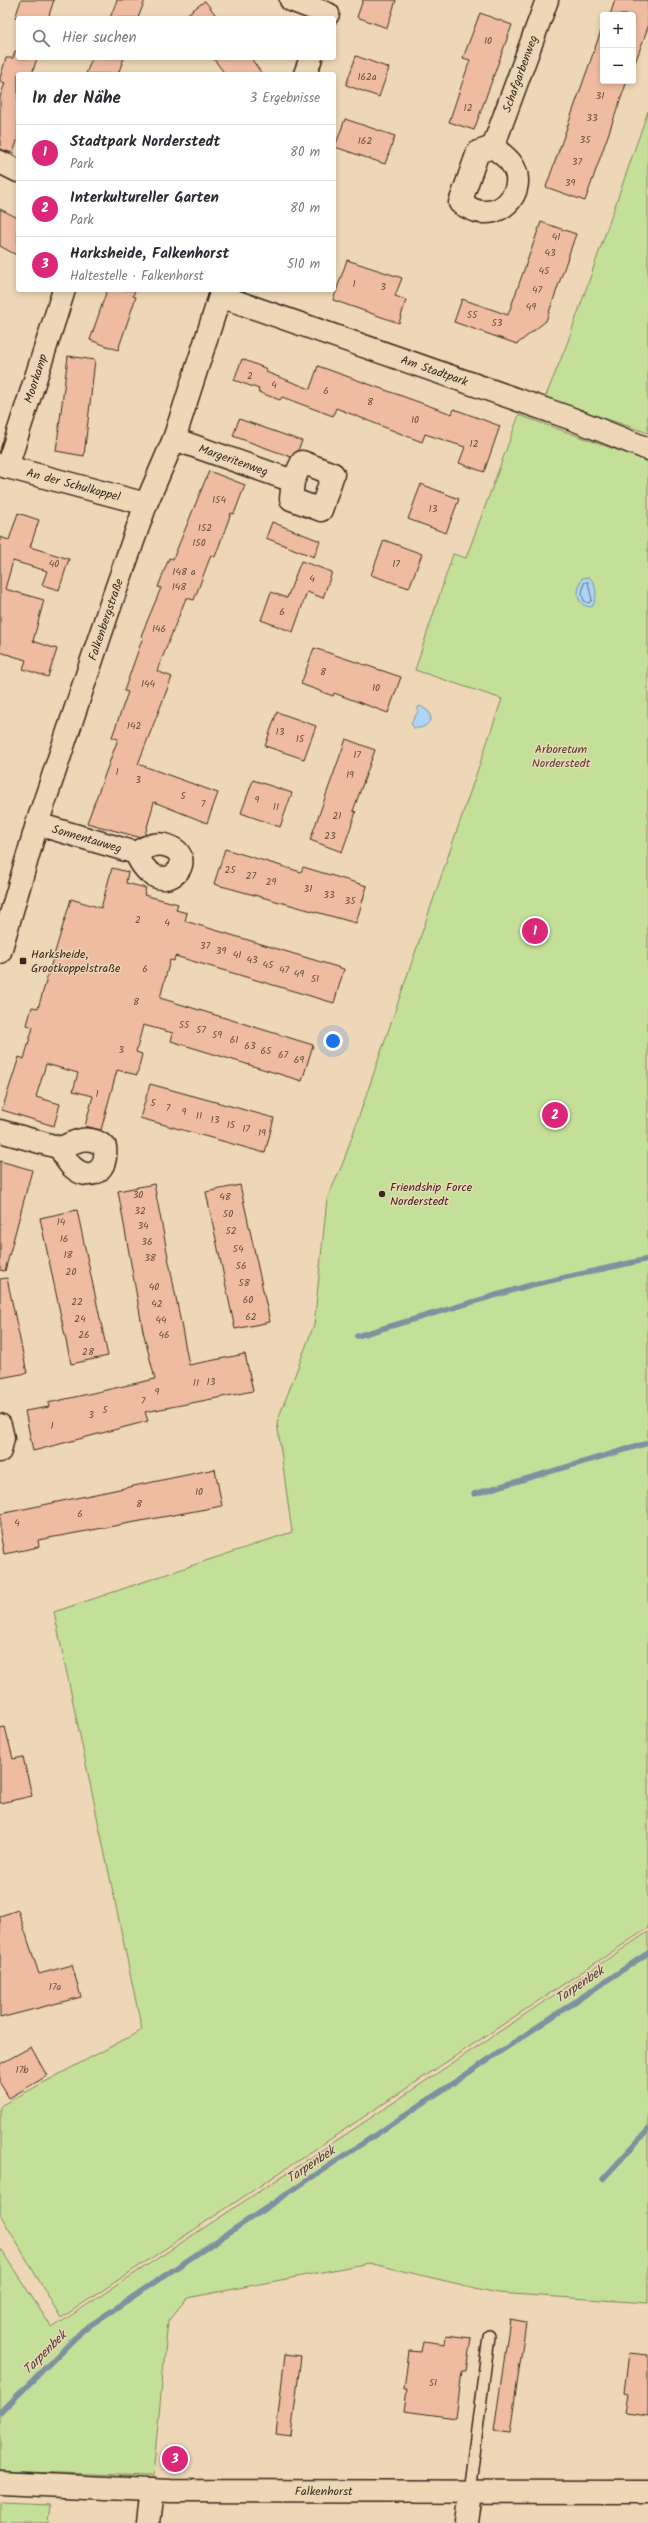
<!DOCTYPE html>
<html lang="de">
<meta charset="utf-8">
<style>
body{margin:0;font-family:Kalam,sans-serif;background:#f2f2f3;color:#2b2b33}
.controls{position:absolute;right:12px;top:12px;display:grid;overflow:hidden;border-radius:4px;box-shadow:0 2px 6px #0003}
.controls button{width:36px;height:36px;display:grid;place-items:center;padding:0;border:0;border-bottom:1px solid #e1e1e2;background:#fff;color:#2b2b33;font:20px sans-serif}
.you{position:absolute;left:333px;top:1041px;width:14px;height:14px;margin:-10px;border:3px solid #fff;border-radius:50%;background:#1a73e8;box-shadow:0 0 0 6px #1a73e833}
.badge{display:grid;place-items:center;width:26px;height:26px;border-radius:50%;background:#db2777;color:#fff;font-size:13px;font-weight:700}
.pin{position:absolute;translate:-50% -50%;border:2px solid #fff;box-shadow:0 1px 4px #0006}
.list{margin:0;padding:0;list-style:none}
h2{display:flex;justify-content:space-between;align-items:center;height:52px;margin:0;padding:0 16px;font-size:17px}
h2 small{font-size:13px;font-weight:400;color:#7c7c81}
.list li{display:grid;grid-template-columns:26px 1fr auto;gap:12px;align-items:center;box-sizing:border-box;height:56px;padding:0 16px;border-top:1px solid #e1e1e2}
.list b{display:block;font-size:15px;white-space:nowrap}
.list p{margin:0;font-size:13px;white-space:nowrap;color:#7c7c81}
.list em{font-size:13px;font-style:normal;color:#7c7c81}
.icon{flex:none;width:22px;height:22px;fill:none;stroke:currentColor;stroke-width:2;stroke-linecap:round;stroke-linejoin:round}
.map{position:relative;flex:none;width:648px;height:2523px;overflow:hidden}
.search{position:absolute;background:#fff;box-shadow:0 2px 6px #0003;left:16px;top:16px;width:320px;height:44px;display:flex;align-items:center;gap:10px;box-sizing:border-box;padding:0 14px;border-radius:4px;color:#7c7c81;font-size:15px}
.panel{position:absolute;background:#fff;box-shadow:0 2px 6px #0003;left:16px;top:72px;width:320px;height:220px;border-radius:4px}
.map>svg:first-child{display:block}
.green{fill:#c4e098;stroke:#80855b}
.water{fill:#acd6f8;stroke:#7f91a1}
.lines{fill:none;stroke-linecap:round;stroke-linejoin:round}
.shore{stroke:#686f75;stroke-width:1}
.stream{stroke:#7f91a1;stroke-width:5.5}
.building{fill:#efbca2;stroke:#3b2a1e}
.service-casing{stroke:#3b2a1e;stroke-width:14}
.minor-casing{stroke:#3b2a1e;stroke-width:25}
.service{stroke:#edd7b6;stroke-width:11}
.minor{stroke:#edd7b6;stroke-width:22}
.poi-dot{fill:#3b2a1e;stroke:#edd7b6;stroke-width:1.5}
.labels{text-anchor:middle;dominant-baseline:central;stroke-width:3;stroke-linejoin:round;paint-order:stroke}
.number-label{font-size:10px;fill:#684e3f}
.street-label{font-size:12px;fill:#3b2a1e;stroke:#edd7b6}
.park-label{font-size:12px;fill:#504530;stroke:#edd7b6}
.poi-label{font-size:12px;fill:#3b2a1e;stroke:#edd7b6;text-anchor:start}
.water-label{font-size:13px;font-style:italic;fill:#4c443f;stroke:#edd7b6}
</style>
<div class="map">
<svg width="648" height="2523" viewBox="0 0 648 2523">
<rect width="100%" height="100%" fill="#edd7b6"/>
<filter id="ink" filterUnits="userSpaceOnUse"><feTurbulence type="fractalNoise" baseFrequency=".025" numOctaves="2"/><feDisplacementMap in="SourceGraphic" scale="8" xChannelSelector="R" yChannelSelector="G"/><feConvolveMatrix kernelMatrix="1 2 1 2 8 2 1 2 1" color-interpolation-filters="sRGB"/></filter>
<g filter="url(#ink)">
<g class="green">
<path d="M648,111V433L545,398L567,344Z"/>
<path d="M519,415L648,461V1928L61,2318L0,2214V2106L142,2030L54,1612L292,1532L277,1422L314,1325L327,1199L343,1163L502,699L415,670L453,554L466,558Z"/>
<path d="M648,1932V2303L497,2293L369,2263L187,2298L168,2321L153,2476L0,2471V2248L52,2328L372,2117Z"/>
<path d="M0,2503L50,2505L48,2523H0Z"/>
</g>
<g class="water">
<path d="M589,577C597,584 598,598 592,607C575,606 576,591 582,578Z"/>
<path d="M421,706L429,712L431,719C427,726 422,729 414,728L411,723L418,712V707Z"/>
</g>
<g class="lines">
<path class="shore" d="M588,582L592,600L589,603L584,601L582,594L584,583Z"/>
<g class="stream">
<path d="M357,1336L531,1285L648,1259"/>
<path d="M474,1494L648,1443"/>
<path d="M603,2179L648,2130"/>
<path d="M0,2413L83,2330L648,1953"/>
</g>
</g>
<g class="building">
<path d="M21,0H54L48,18H15Z"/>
<path d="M117,0H145L138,18H110Z"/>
<path d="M363,0H396L387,28L357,17Z"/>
<path d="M615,0H648V27L635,63H633V15H610Z"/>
<path d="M205,1L218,18H182Z"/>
<path d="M480,13L512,25L474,130L449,122L470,60L463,58Z"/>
<path d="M601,31L603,32V81H627L585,201L546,187Z"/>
<path d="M15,51H18V58H37L32,74H18V138L13,153L0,149V97L5,83L0,81V78L6,58H13Z"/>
<path d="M356,56L389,68L379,97L346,85Z"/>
<path d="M92,58H124L118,74H86Z"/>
<path d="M213,58H251L262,74H225Z"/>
<path d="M345,119L395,136L385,164L335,147Z"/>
<path d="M0,209L18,218V256L0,246Z"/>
<path d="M541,222L576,234L546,321L517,344L454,322L462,299L508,315Z"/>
<path d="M347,260L402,278L395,296L406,300L399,323L333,300Z"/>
<path d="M107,290H135L133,296L136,297L118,350L90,340Z"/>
<path d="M68,356L95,360L84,456L56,451Z"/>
<path d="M242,359L267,369L266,372L310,389L318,366L452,414L454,409L500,426L484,472L459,463L465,447L425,434L422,442L336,408L333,416L282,397L280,400L258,392L259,389L234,380Z"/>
<path d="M239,419L302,441L298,450L291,457L233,436Z"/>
<path d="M209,471L245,485L234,514L231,513L215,557L211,555L194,600L186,598L157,671L172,677L138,764L218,793L207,823L154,802L145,835L138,837L87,823L118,739L112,737L128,692L124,691L143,637L141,636L161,588L158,587L169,558L173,559Z"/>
<path d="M421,484L459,499L446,533L408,519Z"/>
<path d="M18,513L39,520L30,547L69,559L59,590L42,585L47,571L13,561L5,589L44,600L33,641L57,649L48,677L23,669L26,660L0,652V537L9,540Z"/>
<path d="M272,522L320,541L314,557L266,538Z"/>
<path d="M384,540L422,554L409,588L371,575Z"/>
<path d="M301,561L332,572L323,598L307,592L293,632L261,620L271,592L287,598Z"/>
<path d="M314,648L401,677L388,713L334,693L333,696L301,684Z"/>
<path d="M277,712L316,726L304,759L265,746Z"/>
<path d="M346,739L375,750L353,811L356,812L342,852L310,840Z"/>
<path d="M253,780L292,793L280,827L241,813Z"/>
<path d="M225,849L301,872L303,867L367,886L356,923L214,884Z"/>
<path d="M112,868L128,872L126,883L146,888L144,895L178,904L176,910L187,913L185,921L344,969L334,1003L175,956L174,961L170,960L160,998L313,1045L302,1081L171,1041L173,1033L143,1025L136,1052L142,1054L137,1075L117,1070L101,1130L85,1126L93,1096L73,1091L78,1073L46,1064L36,1097L60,1104L54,1126L2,1110L19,1057L24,1059L33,1027L27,1025L32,1007L38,1008L71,899L101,908Z"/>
<path d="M150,1084L274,1118L265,1153L140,1118Z"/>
<path d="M0,1161L32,1170L5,1271L0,1270Z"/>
<path d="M154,1184L189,1365L245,1354L253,1391L145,1412L148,1421L33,1451L25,1411L49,1407L48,1403L155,1379L143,1331L118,1191Z"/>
<path d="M240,1185L270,1322L235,1329L206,1192Z"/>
<path d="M77,1210L108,1356L71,1364L40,1218Z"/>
<path d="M7,1278L27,1373L0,1378V1279Z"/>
<path d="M215,1469L222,1506L38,1540L39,1547L4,1554L0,1532V1514Z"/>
<path d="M5,1727L13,1759L23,1757L32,1796L0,1803V1728Z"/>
<path d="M18,1910L39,1974L72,1965L81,1997L0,2018V1916Z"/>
<path d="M31,2047L47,2076L9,2098L0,2083V2064Z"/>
<path d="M510,2319L526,2322L510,2433L494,2431Z"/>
<path d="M446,2335L471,2338L466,2371H462L456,2418L404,2411L407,2390H404L409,2351L421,2352L423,2341L445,2344Z"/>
<path d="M629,2353L648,2355V2416L625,2413L628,2393L624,2392Z"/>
<path d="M285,2354L301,2356L291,2436L276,2434Z"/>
</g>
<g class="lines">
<g class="service-casing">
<path id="service" d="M469,2492L489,2336"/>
</g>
<g class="minor-casing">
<g id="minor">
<path d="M291,0L328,14"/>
<path d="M305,74L311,58"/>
<path d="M493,147C499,152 507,157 511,163C527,184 509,214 483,212C475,212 467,207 460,203L478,152Z"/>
<path id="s1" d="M493,147L547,0"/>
<path d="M0,162L18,171"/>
<path id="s2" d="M220,296L570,418L648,449"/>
<path id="s3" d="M174,439L293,481L302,462L333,474L321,510L291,499L293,481"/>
<path id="s4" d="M0,465L146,504"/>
<path id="s5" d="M7,467L64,290"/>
<path id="s6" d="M37,824L136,853C146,846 157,842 168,846C204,859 159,907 136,853"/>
<path id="s7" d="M0,952L37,824L108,612L146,504L174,439L222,290"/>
<path d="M0,1131L61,1148C77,1140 90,1134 105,1147C109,1183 72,1183 61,1148"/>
<path d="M0,1425L3,1438L0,1451"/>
<path id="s8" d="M0,2483L170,2491L648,2492"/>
<path d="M148,2523L152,2490"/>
<path d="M467,2523L471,2492"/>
</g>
</g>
<use href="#service" class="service"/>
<use href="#minor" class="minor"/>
</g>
</g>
<g class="poi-dot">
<rect x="19" y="957" width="8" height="8" rx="2"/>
<circle cx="382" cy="1194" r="4"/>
</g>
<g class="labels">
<g class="number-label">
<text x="488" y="41">10</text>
<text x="367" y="77">162a</text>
<text x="600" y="96">31</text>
<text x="468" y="108">12</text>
<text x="592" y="118">33</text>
<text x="585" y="140">35</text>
<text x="365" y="141">162</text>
<text x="577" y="162">37</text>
<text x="570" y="183">39</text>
<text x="556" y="237">41</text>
<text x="550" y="253">43</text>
<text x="544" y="271">45</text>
<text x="354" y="284">1</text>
<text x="383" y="287">3</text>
<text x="537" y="290">47</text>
<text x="531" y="307">49</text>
<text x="472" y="315">55</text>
<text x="497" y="323">53</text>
<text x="250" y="376">2</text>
<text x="274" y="385">4</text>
<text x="326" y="391">6</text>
<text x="370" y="402">8</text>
<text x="415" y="420">10</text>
<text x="474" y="444">12</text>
<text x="219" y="500">154</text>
<text x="433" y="509">13</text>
<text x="205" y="528">152</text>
<text x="199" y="543">150</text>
<text x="54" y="564">40</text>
<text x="396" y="564">17</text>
<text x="184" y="572">148 a</text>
<text x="312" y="579">4</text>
<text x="179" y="587">148</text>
<text x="282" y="612">6</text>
<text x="159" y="629">146</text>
<text x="323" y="672">8</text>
<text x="148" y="684">144</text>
<text x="376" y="688">10</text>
<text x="134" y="726">142</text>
<text x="280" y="732">13</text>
<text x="300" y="739">15</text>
<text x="357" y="755">17</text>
<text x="117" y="772">1</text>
<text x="350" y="775">19</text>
<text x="138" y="780">3</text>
<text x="183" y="796">5</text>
<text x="257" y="800">9</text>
<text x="203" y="804">7</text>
<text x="276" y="807">11</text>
<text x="337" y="816">21</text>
<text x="330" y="836">23</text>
<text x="230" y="870">25</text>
<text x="251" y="876">27</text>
<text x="271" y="882">29</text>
<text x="308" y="889">31</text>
<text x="329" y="895">33</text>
<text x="350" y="901">35</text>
<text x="138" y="920">2</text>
<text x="167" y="923">4</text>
<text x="205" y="946">37</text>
<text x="221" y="951">39</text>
<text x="237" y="955">41</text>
<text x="252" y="960">43</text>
<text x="268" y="965">45</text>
<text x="145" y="969">6</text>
<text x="284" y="970">47</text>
<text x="299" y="974">49</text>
<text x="315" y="979">51</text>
<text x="136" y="1002">8</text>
<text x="184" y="1025">55</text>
<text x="201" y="1030">57</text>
<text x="217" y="1035">59</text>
<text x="234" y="1040">61</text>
<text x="250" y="1046">63</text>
<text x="121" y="1050">3</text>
<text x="266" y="1051">65</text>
<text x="283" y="1055">67</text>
<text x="299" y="1060">69</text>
<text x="97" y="1094">1</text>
<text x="153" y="1103">5</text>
<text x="168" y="1108">7</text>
<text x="184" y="1112">9</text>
<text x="199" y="1116">11</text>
<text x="215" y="1120">13</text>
<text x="231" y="1125">15</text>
<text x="246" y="1129">17</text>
<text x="262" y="1133">19</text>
<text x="138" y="1195">30</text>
<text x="225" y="1197">48</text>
<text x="140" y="1211">32</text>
<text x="228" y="1214">50</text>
<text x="61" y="1222">14</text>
<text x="143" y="1226">34</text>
<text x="231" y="1231">52</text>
<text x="64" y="1239">16</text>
<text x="147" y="1242">36</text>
<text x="238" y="1249">54</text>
<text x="68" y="1255">18</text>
<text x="150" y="1258">38</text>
<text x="241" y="1266">56</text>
<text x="71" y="1272">20</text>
<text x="244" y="1283">58</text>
<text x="154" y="1287">40</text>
<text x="248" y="1300">60</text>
<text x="77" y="1302">22</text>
<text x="157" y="1304">42</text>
<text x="251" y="1317">62</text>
<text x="80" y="1319">24</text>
<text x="161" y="1320">44</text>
<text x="84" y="1335">26</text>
<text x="164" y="1335">46</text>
<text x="88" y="1352">28</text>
<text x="211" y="1382">13</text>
<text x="196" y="1383">11</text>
<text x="157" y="1392">9</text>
<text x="143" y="1401">7</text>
<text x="105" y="1410">5</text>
<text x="91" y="1415">3</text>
<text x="52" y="1426">1</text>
<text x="199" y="1492">10</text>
<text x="139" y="1504">8</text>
<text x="80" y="1514">6</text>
<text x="17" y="1523">4</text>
<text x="55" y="1987">17a</text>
<text x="22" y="2070">17b</text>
<text x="433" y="2383">51</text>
</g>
<g class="street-label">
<text stroke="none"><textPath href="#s1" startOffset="78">Schafgarbenweg</textPath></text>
<text stroke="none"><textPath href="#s2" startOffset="227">Am Stadtpark</textPath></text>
<text stroke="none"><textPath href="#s5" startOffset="93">Moorkamp</textPath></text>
<text stroke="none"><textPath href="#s3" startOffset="63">Margeritenweg</textPath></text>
<text stroke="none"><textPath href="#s4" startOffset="76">An der Schulkoppel</textPath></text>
<text stroke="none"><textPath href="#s7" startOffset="349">Falkenbergstraße</textPath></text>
<text stroke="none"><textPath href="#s6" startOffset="52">Sonnentauweg</textPath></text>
<text stroke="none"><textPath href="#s8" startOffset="324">Falkenhorst</textPath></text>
</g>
<g class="park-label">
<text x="561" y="749">Arboretum<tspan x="561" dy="14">Norderstedt</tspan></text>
</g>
<g class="poi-label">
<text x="31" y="954">Harksheide,<tspan x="31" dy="14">Grootkoppelstraße</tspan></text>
<text x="390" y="1187">Friendship Force<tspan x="390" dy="14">Norderstedt</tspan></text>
</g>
<g class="water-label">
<text transform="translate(580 1985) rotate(-34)">Tarpenbek</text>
<text transform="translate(311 2165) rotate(-34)">Tarpenbek</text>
<text transform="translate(45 2353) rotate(-45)">Tarpenbek</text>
</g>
</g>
</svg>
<div class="controls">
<button>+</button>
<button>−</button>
</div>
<div class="you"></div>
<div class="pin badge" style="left:535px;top:931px">1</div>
<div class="pin badge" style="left:555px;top:1115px">2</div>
<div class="pin badge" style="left:175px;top:2459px">3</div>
<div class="search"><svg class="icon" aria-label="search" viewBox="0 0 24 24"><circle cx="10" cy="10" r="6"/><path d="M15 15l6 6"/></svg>Hier suchen</div>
<section class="panel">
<h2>In der Nähe<small>3 Ergebnisse</small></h2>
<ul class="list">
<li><span class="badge">1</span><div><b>Stadtpark Norderstedt</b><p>Park</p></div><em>80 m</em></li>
<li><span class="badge">2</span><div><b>Interkultureller Garten</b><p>Park</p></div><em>80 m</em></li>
<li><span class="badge">3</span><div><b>Harksheide, Falkenhorst</b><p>Haltestelle · Falkenhorst</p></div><em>510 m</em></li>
</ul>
</section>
</div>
